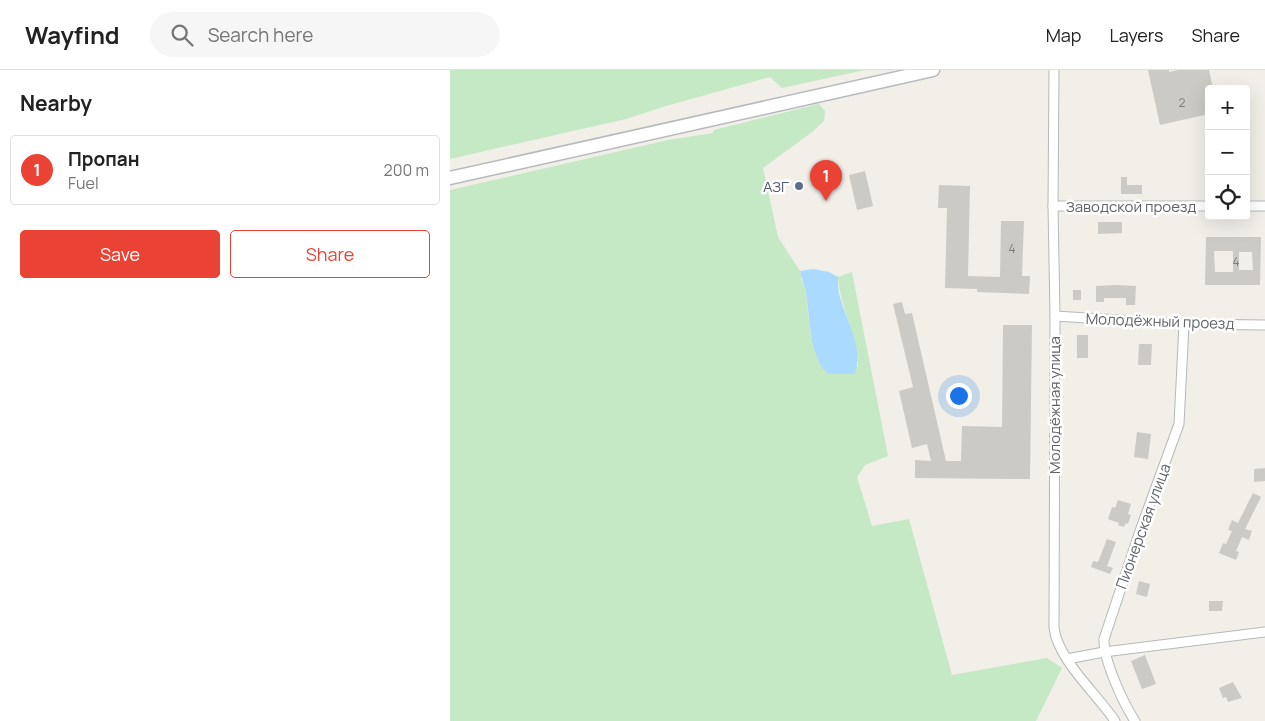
<!DOCTYPE html>
<meta charset="utf-8">
<style>
body{margin:0;font-family:Manrope,sans-serif;background:#f6f6f6;color:#222}
.controls{position:absolute;right:15px;top:15px;display:grid;overflow:hidden;border-radius:5px;box-shadow:0 5px 20px #0002}
.controls button{width:45px;height:45px;display:grid;place-items:center;padding:0;border:0;border-bottom:1px solid #e0e0e0;background:#fff;color:#222;font:25px sans-serif}
.you{position:absolute;left:508px;top:325px;width:18px;height:18px;margin:-12px;border:4px solid #fff;border-radius:50%;background:#1a73e8;box-shadow:0 0 0 8px #1a73e833}
.badge{display:grid;place-items:center;width:32px;height:32px;border-radius:50%;background:#ea4335;color:#fff;font-size:16px;font-weight:700}
.pin{position:absolute;translate:-50% -41px;filter:drop-shadow(0 1px 2px #0008)}
.pin::after{content:'';position:absolute;top:26px;width:18px;height:15px;background:inherit;clip-path:polygon(0 0,100% 0,50% 100%)}
.list{margin:0;padding:0;list-style:none}
h2{display:flex;justify-content:space-between;align-items:center;height:65px;margin:0;padding:0 20px;font-size:21px}
h2 small{font-size:16px;font-weight:400;color:#767676}
.list li{display:grid;grid-template-columns:32px 1fr auto;gap:15px;align-items:center;box-sizing:border-box;height:70px;margin:0 10px 10px;padding:0 10px;border:1px solid #e0e0e0;border-radius:5px}
.list b{display:block;font-size:19px;white-space:nowrap}
.list p{margin:0;font-size:16px;white-space:nowrap;color:#767676}
.list em{font-size:16px;font-style:normal;color:#767676}
.actions{display:flex;gap:10px;padding:15px 20px}
.actions a{flex:1;padding:11px 0;border:1px solid #ea4335;border-radius:5px;text-align:center;font-size:18px;color:#ea4335}
.actions .main{background:#ea4335;color:#fff}
.icon{flex:none;width:28px;height:28px;fill:none;stroke:currentColor;stroke-width:2;stroke-linecap:round;stroke-linejoin:round}
.map{position:relative;flex:none;width:815px;height:651px;overflow:hidden}
header{display:flex;align-items:center;gap:30px;box-sizing:border-box;height:70px;padding:0 25px;background:#fff;border-bottom:1px solid #e0e0e0}
header strong{font-size:24px}
nav{display:flex;gap:28px;margin-inline-start:auto;font-size:18px}
.search{width:350px;height:45px;background:#f6f6f6;display:flex;align-items:center;gap:12px;box-sizing:border-box;padding:0 18px;border-radius:28px;color:#767676;font-size:19px}
main{display:flex}
aside{flex:1;background:#fff}
.map>svg:first-child{display:block}
.green{fill:#c5e8c5}
.water{fill:#aadaff}
.building{fill:#cccac5;fill-rule:evenodd}
.lines{fill:none;stroke-linecap:round;stroke-linejoin:round}
.minor-casing{stroke:#b5b8bc;stroke-width:11}
.secondary-casing{stroke:#b6babf;stroke-width:15}
.minor{stroke:#fff;stroke-width:9}
.secondary{stroke:#fff;stroke-width:12}
.service-dot{fill:#5c6f8a;stroke:#fff;stroke-width:2}
.labels{text-anchor:middle;dominant-baseline:central;stroke-width:5;stroke-linejoin:round;paint-order:stroke}
.number-label{font-size:12px;fill:#7a7d7f}
.service-label{font-size:15px;fill:#4e5e75;stroke:#fff;text-anchor:end}
.street-label{font-size:15px;fill:#5f6368;stroke:#fff}
</style>
<header>
<strong>Wayfind</strong>
<div class="search"><svg class="icon" aria-label="search" viewBox="0 0 24 24"><circle cx="10" cy="10" r="6"/><path d="M15 15l6 6"/></svg>Search here</div>
<nav><a>Map</a><a>Layers</a><a>Share</a></nav>
</header>
<main>
<aside>
<h2>Nearby<small></small></h2>
<ul class="list">
<li><span class="badge">1</span><div><b>Пропан</b><p>Fuel</p></div><em>200 m</em></li>
</ul>
<div class="actions"><a class="main">Save</a><a>Share</a></div>
</aside>
<div class="map">
<svg width="815" height="651" viewBox="0 0 815 651">
<rect width="100%" height="100%" fill="#f1efe8"/>
<g class="green">
<path d="M0,0H415L332,18L320,7L216,36L176,49L0,89Z"/>
<path d="M369,34L375,41L374,51L362,62L313,98L328,167L350,201L351,209L355,217L361,267L408,297C408,266 390,238 388,207L402,202L438,386L415,395L407,407L422,456L459,449L502,605L597,588L612,598L586,651H0V120L218,70L263,63L264,60Z"/>
</g>
<path class="water" d="M363,199L379,202L388,207C388,212 388,218 389,223C394,246 416,282 404,304H378C359,286 360,248 356,223C355,215 351,209 350,201Z"/>
<g class="building">
<path d="M698,0H719V2L729,0H759L763,19H759V44L710,55Z"/>
<path d="M415,101L423,136L407,140L399,105Z"/>
<path d="M671,107H677V115H692V124H671Z"/>
<path d="M489,115L520,116L518,206L550,207L551,151H574L572,206H580L579,224L527,222V219L495,218L497,138H488Z"/>
<path d="M648,152H672V163L648,164Z"/>
<path d="M756,167H811L810,215H755ZM764,181H783V202H765ZM789,182H802L803,200H789Z"/>
<path d="M666,215L686,216L685,235H676V228H654V232H646V216Z"/>
<rect x="623" y="220" width="8" height="10"/>
<path d="M452,232L455,244L462,243L496,391H511L512,356L552,357L553,255H582L580,409L465,408V390L481,391L477,374L462,378L449,321L463,317L443,234Z"/>
<rect x="627" y="265" width="11" height="23"/>
<path d="M689,274H702L701,295H688Z"/>
<path d="M687,362L701,364L698,389L684,387Z"/>
<path d="M815,398V411L804,412V399Z"/>
<path d="M803,423L811,427L795,459L802,461L799,470L792,467L786,481L789,482L786,490L769,483L773,473L776,474L782,461L778,460L782,450L788,453Z"/>
<path d="M668,430L681,434L678,444L681,445L678,454L676,453L674,457L668,455L669,453L658,449L662,437L665,438Z"/>
<path d="M657,469L666,472L657,496L663,498L660,504L641,497L643,491L648,492Z"/>
<path d="M689,511L700,514L697,527L686,524Z"/>
<path d="M759,531H773L772,541H759Z"/>
<path d="M695,585L706,614L692,619L681,591Z"/>
<path d="M783,612L792,628L778,632L776,627L773,628L769,618Z"/>
</g>
<g class="lines">
<g class="minor-casing">
<g id="minor">
<path d="M604,0L603,136L605,246L604,558C608,590 647,624 665,651"/>
<path d="M603,136H759"/>
<path d="M796,136H815"/>
<path d="M605,246L734,254L815,255"/>
<path d="M617,589L654,582L815,562"/>
<path d="M685,651C673,633 653,589 654,569L690,461L729,354L734,254"/>
</g>
</g>
<g class="secondary-casing">
<path id="secondary" d="M0,108L483,0"/>
</g>
<use href="#minor" class="minor"/>
<use href="#secondary" class="secondary"/>
</g>
<circle class="service-dot" cx="349" cy="116" r="5"/>
<g class="labels">
<g class="number-label">
<text x="732" y="32">2</text>
<text x="562" y="178">4</text>
<text x="786" y="191">4</text>
</g>
<g class="service-label">
<text x="339" y="116">АЗГ</text>
</g>
<g class="street-label">
<text x="681" y="136">Заводской проезд</text>
<text transform="translate(710 251) rotate(2)">Молодёжный проезд</text>
<text transform="translate(604 335) rotate(-90)">Молодёжная улица</text>
<text transform="translate(693 456) rotate(-70)">Пионерская улица</text>
</g>
</g>
</svg>
<div class="controls">
<button>+</button>
<button>−</button>
<button><svg class="icon" aria-label="locate" viewBox="0 0 24 24"><circle cx="12" cy="12" r="6"/><path d="M12 2v4M12 18v4M2 12h4M18 12h4"/></svg></button>
</div>
<div class="you"></div>
<div class="pin badge" style="left:376px;top:131px">1</div>
</div>
</main>
